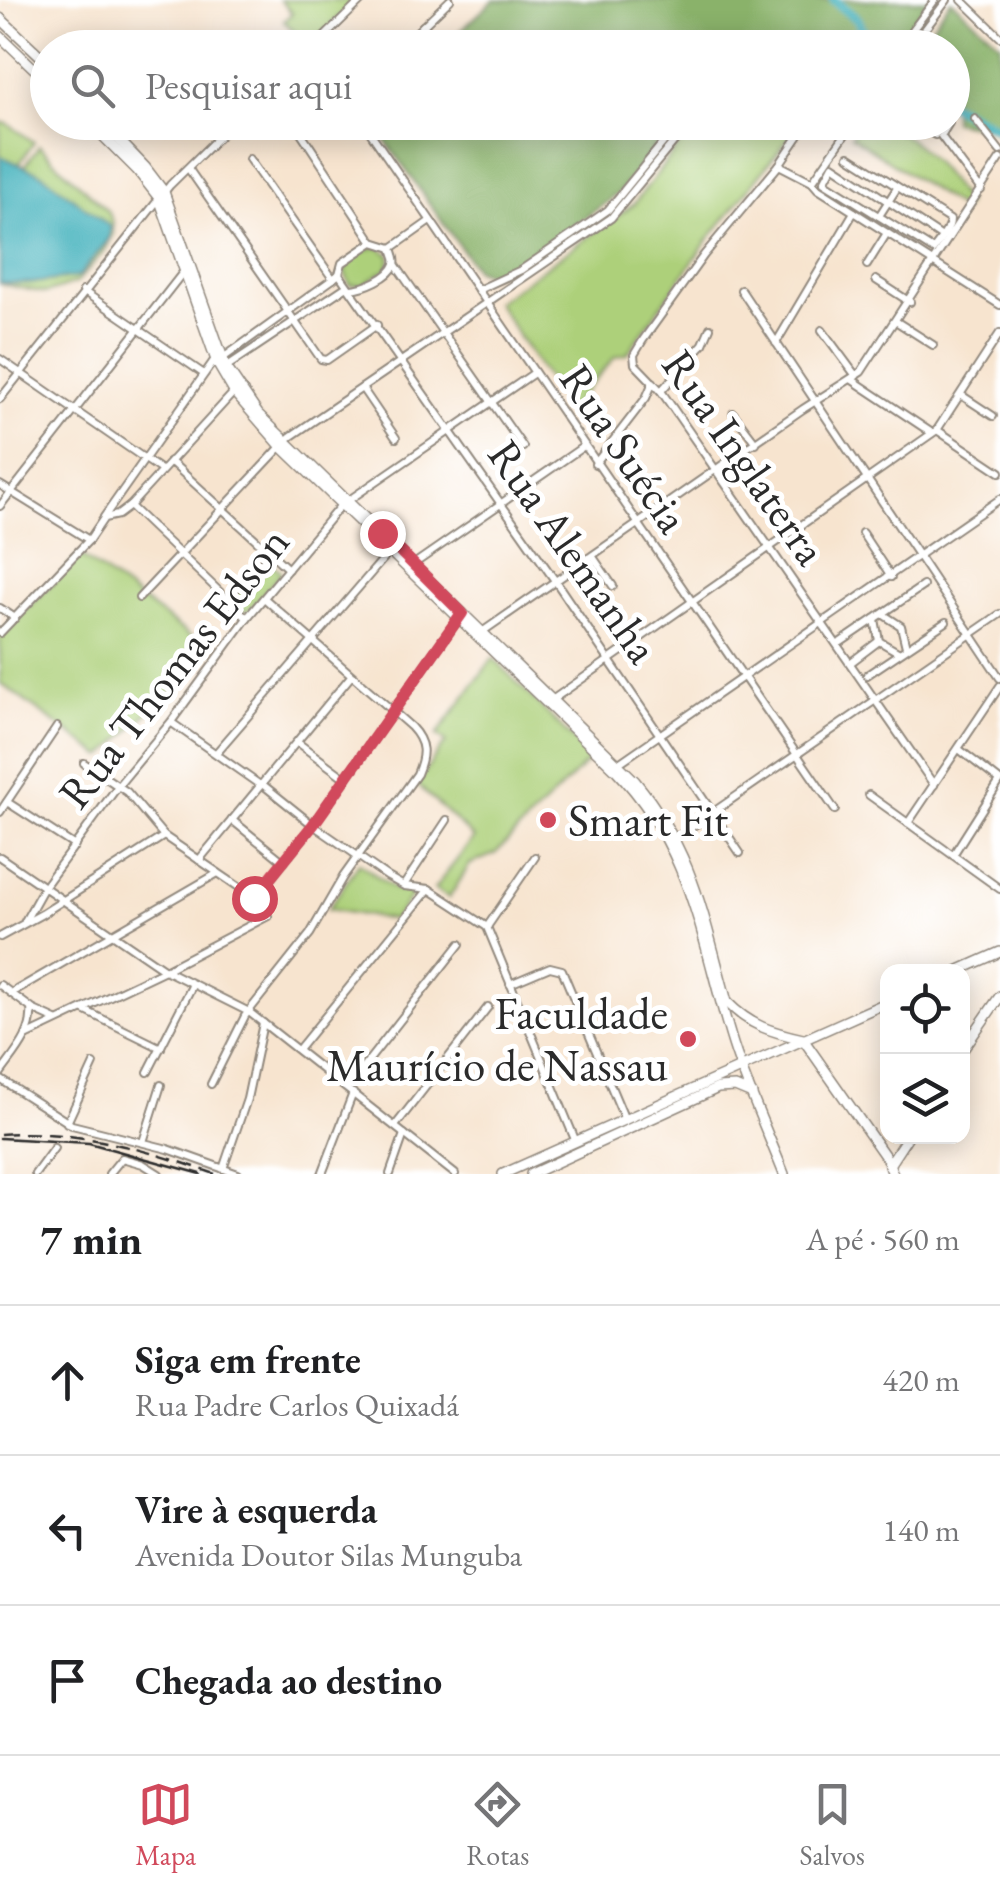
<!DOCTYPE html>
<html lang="pt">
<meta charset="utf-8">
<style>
body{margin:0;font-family:"EB Garamond",serif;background:#f2f2f2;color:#202124}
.controls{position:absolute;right:30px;bottom:30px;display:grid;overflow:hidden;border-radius:20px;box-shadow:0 5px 25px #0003}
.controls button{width:90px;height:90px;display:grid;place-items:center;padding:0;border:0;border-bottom:2px solid #e0e0e0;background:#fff;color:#202124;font:50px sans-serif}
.stop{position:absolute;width:30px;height:30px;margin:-22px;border:8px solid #d1495b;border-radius:50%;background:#fff}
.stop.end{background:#d1495b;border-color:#fff;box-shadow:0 2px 10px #0008}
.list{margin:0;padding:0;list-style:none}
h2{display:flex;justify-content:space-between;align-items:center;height:130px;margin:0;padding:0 40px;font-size:42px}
h2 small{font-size:32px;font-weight:400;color:#757577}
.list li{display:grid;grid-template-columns:65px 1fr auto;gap:30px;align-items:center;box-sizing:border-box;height:150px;padding:0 40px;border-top:2px solid #e0e0e0}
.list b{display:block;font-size:38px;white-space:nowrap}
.list p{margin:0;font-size:32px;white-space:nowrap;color:#757577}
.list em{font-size:32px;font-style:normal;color:#757577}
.icon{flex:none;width:55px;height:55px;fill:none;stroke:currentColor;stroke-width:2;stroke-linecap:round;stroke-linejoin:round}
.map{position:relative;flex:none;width:1000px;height:1174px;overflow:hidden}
.search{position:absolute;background:#fff;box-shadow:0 5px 25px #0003;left:30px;right:30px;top:30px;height:110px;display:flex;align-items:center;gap:25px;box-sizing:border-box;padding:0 35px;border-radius:55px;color:#757577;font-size:38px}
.sheet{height:580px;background:#fff}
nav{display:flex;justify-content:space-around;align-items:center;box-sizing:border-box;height:140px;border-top:2px solid #e0e0e0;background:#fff;font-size:28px;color:#757577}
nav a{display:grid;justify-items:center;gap:5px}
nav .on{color:#d1495b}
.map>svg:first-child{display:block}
.green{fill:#add07a;stroke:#6c7e52;stroke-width:2.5}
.forest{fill:#8ab26a;stroke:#5a6e4a;stroke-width:2.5}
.water{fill:#40b0bb;stroke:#366e73;stroke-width:2.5}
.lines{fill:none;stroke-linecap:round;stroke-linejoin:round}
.river{stroke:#40b0bb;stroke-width:10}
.minor-casing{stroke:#91887d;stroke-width:10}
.major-casing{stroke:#91887d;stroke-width:12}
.minor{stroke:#fff;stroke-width:6}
.major{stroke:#fff;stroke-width:9}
.tram{stroke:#2b2b2b;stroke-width:2.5}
.rail{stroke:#2b2b2b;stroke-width:2.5;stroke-dasharray:15 8;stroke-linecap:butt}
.route{stroke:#d1495b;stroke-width:12}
.poi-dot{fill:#d1495b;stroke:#fff;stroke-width:4}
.labels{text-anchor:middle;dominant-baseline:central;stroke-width:10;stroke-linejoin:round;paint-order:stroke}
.street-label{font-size:45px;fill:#2b2b2b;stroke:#fff}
.poi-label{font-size:45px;fill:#2b2b2b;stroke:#fff;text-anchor:start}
</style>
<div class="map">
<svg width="1000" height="1174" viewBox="0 0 1000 1174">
<rect width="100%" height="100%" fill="#fff"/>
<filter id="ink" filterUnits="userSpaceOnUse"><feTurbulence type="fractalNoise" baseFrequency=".01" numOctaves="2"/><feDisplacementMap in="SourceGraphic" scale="20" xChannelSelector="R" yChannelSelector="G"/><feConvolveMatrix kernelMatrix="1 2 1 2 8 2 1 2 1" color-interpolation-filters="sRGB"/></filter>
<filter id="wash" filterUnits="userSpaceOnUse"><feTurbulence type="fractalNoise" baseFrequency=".0048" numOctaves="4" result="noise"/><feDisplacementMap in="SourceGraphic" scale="40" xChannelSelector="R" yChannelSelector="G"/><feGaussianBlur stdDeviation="2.25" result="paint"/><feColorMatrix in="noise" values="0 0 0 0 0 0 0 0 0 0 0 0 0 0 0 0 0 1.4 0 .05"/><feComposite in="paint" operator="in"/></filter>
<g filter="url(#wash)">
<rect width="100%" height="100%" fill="#f7e4cf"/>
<g class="green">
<path d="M280,0H356L309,47L284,21L292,13Z"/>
<path d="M0,122L8,124L34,142L20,163L25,166L39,146L108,211L113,222V235L105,250L76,283L46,293L0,284Z"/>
<path d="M696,123H801L708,240L627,354L615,357L568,410L496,302L633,205Z"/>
<path d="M862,123C911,123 939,168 967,203L963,210L851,136Z"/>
<path d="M378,247L391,255L389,267L363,285H350L344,271C349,260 365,247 378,247Z"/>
<path d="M80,555L211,651L103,757L0,683V636Z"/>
<path d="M266,561L280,570V574L249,611H245L232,600L233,596Z"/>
<path d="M493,658L591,758L495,854L470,864L449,898L434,889L474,838L416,784L446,742L437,735Z"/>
<path d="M359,863L396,890L416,891L393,920L328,909Z"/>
</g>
<g class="forest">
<path d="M494,0H929L894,47H443Z"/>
<path d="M951,0L1000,43V134L989,128L953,121L952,48H916Z"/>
<path d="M373,123H674L619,193L516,268L491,275L476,270Z"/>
</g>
<path class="water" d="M0,156L42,174L111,227L109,239L78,277L33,283H0Z"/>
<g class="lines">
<g class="river">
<path d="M834,0L858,20L869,48"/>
<path d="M952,105L1000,130"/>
</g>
</g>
</g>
<g filter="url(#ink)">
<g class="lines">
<g class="minor-casing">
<g id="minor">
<path d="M962,0L1000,37"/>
<path d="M423,26L441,45"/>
<path d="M313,48L362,0"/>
<path d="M400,48L450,0"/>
<path d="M899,48L935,0"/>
<path d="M911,48L947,0"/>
<path d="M975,119L1000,151"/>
<path d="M294,122L373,242"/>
<path d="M363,122L835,810"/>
<path d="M808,122L779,165L704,255L643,340L634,355L635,364L661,391L934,785"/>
<path d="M835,122L848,131"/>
<path d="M915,122L935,135"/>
<path d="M949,123L941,136L981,190"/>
<path d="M849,156L950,220C950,230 939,241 933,250L824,182L833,165L942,237"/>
<path d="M249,159L333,279"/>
<path d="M779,165L812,182L818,189L1000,305"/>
<path d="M188,168L321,359L327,360L377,325"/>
<path d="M812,182L854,122"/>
<path d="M879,216L897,188"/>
<path d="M392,248L430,221"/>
<path d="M395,264L523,447"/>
<path d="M867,265L887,233"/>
<path d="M339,274L556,582L740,853"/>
<path d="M876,280L910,302"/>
<path d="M351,289C364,288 390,278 395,264C397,259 393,253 392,248"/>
<path d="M478,290L521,270L608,210L680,122"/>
<path d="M741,290L1000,678"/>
<path d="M83,291L204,374"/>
<path d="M897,322L933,345"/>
<path d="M822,330L856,376"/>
<path d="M776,343L854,212"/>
<path d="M223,358L333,279L339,274L342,263L373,242L392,248"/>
<path d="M0,359L161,470"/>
<path d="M226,367L347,286"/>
<path d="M851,379L932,433"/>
<path d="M362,388L396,438"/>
<path d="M661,391L703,344L710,328"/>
<path d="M961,395L993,416"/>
<path d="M0,399L170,185L234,122"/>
<path d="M733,413L756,443"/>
<path d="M937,430L1000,472"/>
<path d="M170,461L288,569"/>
<path d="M595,464L646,398L653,382"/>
<path d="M0,485L89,540"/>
<path d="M349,500L534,373"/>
<path d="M0,506L184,271"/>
<path d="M130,506L247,618"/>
<path d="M104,517L215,359"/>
<path d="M862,533L891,577"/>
<path d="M593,557L613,586"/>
<path d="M414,564L584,446"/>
<path d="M139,598L290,437L611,218L690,122"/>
<path d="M227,599L270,553"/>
<path d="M0,608L15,618"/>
<path d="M884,615L901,626L906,647"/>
<path d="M875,619L879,641L898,652"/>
<path d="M482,632L803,409L861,372L1000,159"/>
<path d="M0,633L89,540L104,518L118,515L130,506L234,392"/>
<path d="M841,642L923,586"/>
<path d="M850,663L879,641"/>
<path d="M867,675L946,622"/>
<path d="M552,700L937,430L1000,333"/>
<path d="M172,723L260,785"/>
<path d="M298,743L345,778"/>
<path d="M216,753L390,551"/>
<path d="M84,763L127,792L164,836L255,898L313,825L460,616"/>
<path d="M619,763L1000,499"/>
<path d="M262,784L313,825L388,877L404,886L429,889L487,927"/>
<path d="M869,795L1000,889"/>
<path d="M7,802L75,846"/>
<path d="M0,812L57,727"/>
<path d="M232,820L284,862"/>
<path d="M908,823L1000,686"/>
<path d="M670,842L1000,614"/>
<path d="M953,855L1000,781L960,750"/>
<path d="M0,857L165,970L249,1012L455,1174"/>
<path d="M199,860L351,676"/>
<path d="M404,885L447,820"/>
<path d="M25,921L44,887L118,786L171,722L247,618L341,505"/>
<path d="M487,927L576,1142"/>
<path d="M487,927L535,857"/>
<path d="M0,937L42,914L164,836"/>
<path d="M510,984L550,967L562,970L625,1120"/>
<path d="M0,985L31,1008C34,1034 14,1054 0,1074"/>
<path d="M11,993L218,873"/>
<path d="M32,1009L56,1020"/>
<path d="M84,1010L161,1048"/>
<path d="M26,1036L165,970L268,916"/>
<path d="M298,1050L429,889"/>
<path d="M148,1072L193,984"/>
<path d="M0,1079L72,1125L168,1149L238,1174"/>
<path d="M211,1084L245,1016L310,934L343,877L417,774C425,755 426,743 411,727L264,598"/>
<path d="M347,1088L460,944"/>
<path d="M67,1123L94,1064"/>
<path d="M395,1126L488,1007"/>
<path d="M143,1142L161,1085"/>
<path d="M223,1169L247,1099L263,1023"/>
<path d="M35,1174L54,1148"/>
<path d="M109,1174L122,1158L143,1164L159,1174"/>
<path d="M322,1174L353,1093"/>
<path d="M390,1174L404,1134"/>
</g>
</g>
<g class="major-casing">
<g id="major">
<path d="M0,18L48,63"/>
<path d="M0,36L48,82"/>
<path d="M89,122L137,170L159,198L217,363L234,392L281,446L616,770C694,851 701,942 733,1044C747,1088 767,1131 784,1174"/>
<path d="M102,122L145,167L164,192L226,367L258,414L635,781C694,853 703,916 727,1002C750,1026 772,1032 803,1039L887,1159L893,1174"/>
<path d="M955,972L1000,952"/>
<path d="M962,1051L1000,996"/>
<path d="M889,1165L908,1136"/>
<path d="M503,1174L888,1002"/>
<path d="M531,1174L718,1088L735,1087L752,1094"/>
</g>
</g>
<use href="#minor" class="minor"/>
<use href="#major" class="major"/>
<path class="tram" d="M0,1138L89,1143L201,1174"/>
<path class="rail" d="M0,1134C76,1129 145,1149 215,1174"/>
</g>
</g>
<g class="lines" filter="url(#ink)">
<path class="route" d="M254,898L313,825L462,613L382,533"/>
</g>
<g class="poi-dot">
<circle cx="548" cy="820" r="10"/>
<circle cx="688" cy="1039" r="10"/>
</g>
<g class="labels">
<g class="street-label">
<text transform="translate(625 448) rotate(56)">Rua Suécia</text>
<text transform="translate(745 457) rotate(55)">Rua Inglaterra</text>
<text transform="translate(574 551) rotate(55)">Rua Alemanha</text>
<text transform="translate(173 667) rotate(-52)">Rua Thomas Edson</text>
</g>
<g class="poi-label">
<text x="568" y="820">Smart Fit</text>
<text x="668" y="1013" text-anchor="end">Faculdade<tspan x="668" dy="52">Maurício de Nassau</tspan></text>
</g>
</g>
</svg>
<div class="controls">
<button><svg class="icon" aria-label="locate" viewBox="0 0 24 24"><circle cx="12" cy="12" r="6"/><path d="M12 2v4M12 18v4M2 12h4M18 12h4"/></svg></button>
<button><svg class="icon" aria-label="layers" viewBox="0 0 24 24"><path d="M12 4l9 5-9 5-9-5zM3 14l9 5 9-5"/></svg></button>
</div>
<div class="stop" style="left:254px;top:898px"></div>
<div class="stop end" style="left:382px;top:533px"></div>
<div class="search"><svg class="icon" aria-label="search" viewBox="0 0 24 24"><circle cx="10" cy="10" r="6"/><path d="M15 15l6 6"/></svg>Pesquisar aqui</div>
</div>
<section class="sheet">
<h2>7 min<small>A pé · 560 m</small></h2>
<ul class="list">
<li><svg class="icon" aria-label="ahead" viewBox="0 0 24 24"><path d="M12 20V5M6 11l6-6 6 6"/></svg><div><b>Siga em frente</b><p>Rua Padre Carlos Quixadá</p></div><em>420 m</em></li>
<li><svg class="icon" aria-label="left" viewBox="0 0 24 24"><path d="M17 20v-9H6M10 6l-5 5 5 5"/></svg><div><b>Vire à esquerda</b><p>Avenida Doutor Silas Munguba</p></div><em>140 m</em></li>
<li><svg class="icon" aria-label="arrive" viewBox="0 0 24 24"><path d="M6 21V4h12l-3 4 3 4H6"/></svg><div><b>Chegada ao destino</b></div></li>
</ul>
</section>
<nav>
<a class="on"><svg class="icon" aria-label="map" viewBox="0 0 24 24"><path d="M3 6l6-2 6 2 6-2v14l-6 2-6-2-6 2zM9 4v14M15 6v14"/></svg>Mapa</a>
<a><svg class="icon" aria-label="directions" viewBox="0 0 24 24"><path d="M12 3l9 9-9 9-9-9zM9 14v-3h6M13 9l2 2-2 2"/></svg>Rotas</a>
<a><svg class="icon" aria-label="saved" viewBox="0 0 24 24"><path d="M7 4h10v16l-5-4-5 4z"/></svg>Salvos</a>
</nav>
